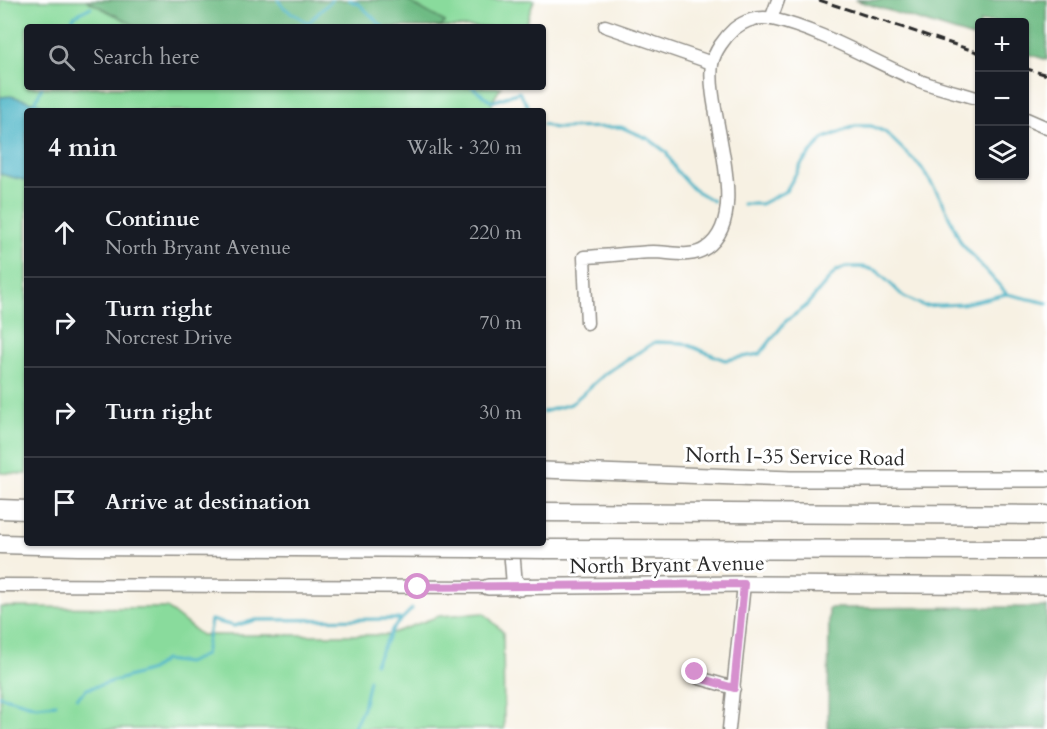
<!DOCTYPE html>
<meta charset="utf-8">
<style>
body{margin:0;font-family:Cardo,serif;background:#20242c;color:#f1f3f6}
.controls{position:absolute;right:18px;top:18px;display:grid;overflow:hidden;border-radius:6px;box-shadow:0 2px 4px #0004}
.controls button{width:54px;height:54px;display:grid;place-items:center;padding:0;border:0;border-bottom:2px solid #363941;background:#171b24;color:#f1f3f6;font:30px sans-serif}
.stop{position:absolute;width:18px;height:18px;margin:-14px;border:4px solid #d690ce;border-radius:50%;background:#fff}
.stop.end{background:#d690ce;border-color:#fff;box-shadow:0 2px 6px #0008}
.list{margin:0;padding:0;list-style:none}
h2{display:flex;justify-content:space-between;align-items:center;height:78px;margin:0;padding:0 24px;font-size:26px}
h2 small{font-size:20px;font-weight:400;color:#9ea1a6}
.list li{display:grid;grid-template-columns:39px 1fr auto;gap:18px;align-items:center;box-sizing:border-box;height:90px;padding:0 24px;border-top:2px solid #363941}
.list b{display:block;font-size:22px;white-space:nowrap}
.list p{margin:0;font-size:20px;white-space:nowrap;color:#9ea1a6}
.list em{font-size:20px;font-style:normal;color:#9ea1a6}
.icon{flex:none;width:33px;height:33px;fill:none;stroke:currentColor;stroke-width:2;stroke-linecap:round;stroke-linejoin:round}
.map{position:relative;flex:none;width:1047px;height:729px;overflow:hidden}
.search{position:absolute;background:#171b24;box-shadow:0 2px 4px #0004;left:24px;top:24px;width:522px;height:66px;display:flex;align-items:center;gap:15px;box-sizing:border-box;padding:0 21px;border-radius:6px;color:#9ea1a6;font-size:22px}
.panel{position:absolute;background:#171b24;box-shadow:0 2px 4px #0004;left:24px;top:108px;width:522px;height:438px;border-radius:6px}
.map>svg:first-child{display:block}
.green{fill:#89db9c;stroke:#5a8364;stroke-width:1.5}
.forest{fill:#6ebb84;stroke:#4c7358;stroke-width:1.5}
.water{fill:#47b2c5;stroke:#396e78;stroke-width:1.5}
.lines{fill:none;stroke-linecap:round;stroke-linejoin:round}
.stream{stroke:#47b2c5;stroke-width:3}
.minor-casing{stroke:#918e87;stroke-width:15}
.major-casing{stroke:#918e87;stroke-width:18}
.highway-casing{stroke:#918e87;stroke-width:21}
.minor{stroke:#fff;stroke-width:12}
.major{stroke:#fff;stroke-width:15}
.highway{stroke:#fff;stroke-width:18}
.rail{stroke:#2b2b2b;stroke-width:3;stroke-dasharray:9 4.5;stroke-linecap:butt}
.highway-bridge-casing{stroke:#918e87;stroke-width:21;stroke-linecap:butt}
.highway-bridge{stroke:#fff;stroke-width:18}
.route{stroke:#d690ce;stroke-width:8}
.labels{text-anchor:middle;dominant-baseline:central;stroke-width:6;stroke-linejoin:round;paint-order:stroke}
.street-label{font-size:21px;fill:#2b2b2b;stroke:#fff}
</style>
<div class="map">
<svg width="1047" height="729" viewBox="0 0 1047 729">
<rect width="100%" height="100%" fill="#fff"/>
<filter id="ink" filterUnits="userSpaceOnUse"><feTurbulence type="fractalNoise" baseFrequency=".0167" numOctaves="2"/><feDisplacementMap in="SourceGraphic" scale="12" xChannelSelector="R" yChannelSelector="G"/><feConvolveMatrix kernelMatrix="1 2 1 2 8 2 1 2 1" color-interpolation-filters="sRGB"/></filter>
<filter id="wash" filterUnits="userSpaceOnUse"><feTurbulence type="fractalNoise" baseFrequency=".008" numOctaves="4" result="noise"/><feDisplacementMap in="SourceGraphic" scale="24" xChannelSelector="R" yChannelSelector="G"/><feGaussianBlur stdDeviation="1.35" result="paint"/><feColorMatrix in="noise" values="0 0 0 0 0 0 0 0 0 0 0 0 0 0 0 0 0 1.4 0 .05"/><feComposite in="paint" operator="in"/></filter>
<g filter="url(#wash)">
<rect width="100%" height="100%" fill="#f7f1e3"/>
<g class="green">
<path d="M0,0H534L525,27H27V87H501L492,102V111H27V474L0,473Z"/>
<path d="M0,607L167,608L201,635H387L439,616L484,613L503,632L504,729H0Z"/>
</g>
<g class="forest">
<path d="M86,0H406L445,22L441,27H138Z"/>
<path d="M855,0H1047V60L1025,53L1024,22H980L979,39Z"/>
<path d="M1047,607V729H828L829,608Z"/>
</g>
<path class="water" d="M11,96L65,111H27V181L0,174V97Z"/>
<g class="lines">
<g class="stream">
<path d="M278,0C285,12 296,14 308,23L332,0"/>
<path d="M349,0L359,4L383,27"/>
<path d="M69,27L74,16L91,7"/>
<path d="M472,87L492,102L519,92L531,111"/>
<path d="M35,103L42,87"/>
<path d="M543,124L554,128L621,127L649,139L666,152L676,170L693,189L713,201"/>
<path d="M743,204H761L786,191L802,163L823,139L855,126H871L885,132L921,167L942,200L961,243L1007,294"/>
<path d="M543,412L571,404L606,373L655,342L683,343L725,360L760,354L786,321L805,307L836,271L846,267H864L877,271L904,297L924,306L962,304L1007,294L1047,303"/>
<path d="M375,663L393,628L412,609"/>
<path d="M0,696L36,706L56,704"/>
<path d="M77,698L87,689L151,670L164,660L187,663L205,655L211,620L234,626L256,620L400,619"/>
<path d="M353,729L363,708L369,680"/>
</g>
</g>
</g>
<g filter="url(#ink)">
<g class="lines">
<g class="minor-casing">
<g id="minor">
<path d="M771,19L778,0"/>
<path d="M605,26L712,63"/>
<path d="M1024,118L1047,128"/>
<path d="M587,323L584,257C607,256 630,253 653,252C670,252 691,259 706,248C754,215 705,111 712,64C714,52 725,37 734,29C744,21 758,16 772,19C820,30 865,57 910,77C932,87 957,92 980,99"/>
<path d="M0,585L488,587"/>
<path d="M695,672L699,678L734,688"/>
<path d="M729,729L744,584"/>
</g>
</g>
<g class="major-casing">
<g id="major">
<path d="M543,470L792,479H1047"/>
<path d="M511,543L514,579L520,588"/>
<path d="M488,587L744,584L1047,586"/>
</g>
</g>
<g class="highway-casing">
<g id="highway">
<path d="M0,509L27,510"/>
<path d="M543,512L1047,515"/>
<path d="M0,544L79,546L472,548"/>
<path d="M546,549L1047,550"/>
</g>
</g>
<use href="#minor" class="minor"/>
<use href="#major" class="major"/>
<use href="#highway" class="highway"/>
<g class="rail">
<path d="M819,0L980,53"/>
<path d="M1024,68L1047,75"/>
</g>
<g class="highway-bridge-casing">
<path id="highway-bridge" d="M472,548L546,549"/>
</g>
<use href="#highway-bridge" class="highway-bridge"/>
</g>
</g>
<g class="lines" filter="url(#ink)">
<path class="route" d="M418,587L744,584L734,688L699,678L695,672"/>
</g>
<g class="labels">
<g class="street-label">
<text transform="translate(795 457) rotate(1)">North I-35 Service Road</text>
<text transform="translate(667 565) rotate(-1)">North Bryant Avenue</text>
</g>
</g>
</svg>
<div class="controls">
<button>+</button>
<button>−</button>
<button><svg class="icon" aria-label="layers" viewBox="0 0 24 24"><path d="M12 4l9 5-9 5-9-5zM3 14l9 5 9-5"/></svg></button>
</div>
<div class="stop" style="left:418px;top:587px"></div>
<div class="stop end" style="left:695px;top:672px"></div>
<div class="search"><svg class="icon" aria-label="search" viewBox="0 0 24 24"><circle cx="10" cy="10" r="6"/><path d="M15 15l6 6"/></svg>Search here</div>
<section class="panel">
<h2>4 min<small>Walk · 320 m</small></h2>
<ul class="list">
<li><svg class="icon" aria-label="ahead" viewBox="0 0 24 24"><path d="M12 20V5M6 11l6-6 6 6"/></svg><div><b>Continue</b><p>North Bryant Avenue</p></div><em>220 m</em></li>
<li><svg class="icon" aria-label="right" viewBox="0 0 24 24"><path d="M7 20v-9h11M14 6l5 5-5 5"/></svg><div><b>Turn right</b><p>Norcrest Drive</p></div><em>70 m</em></li>
<li><svg class="icon" aria-label="right" viewBox="0 0 24 24"><path d="M7 20v-9h11M14 6l5 5-5 5"/></svg><div><b>Turn right</b></div><em>30 m</em></li>
<li><svg class="icon" aria-label="arrive" viewBox="0 0 24 24"><path d="M6 21V4h12l-3 4 3 4H6"/></svg><div><b>Arrive at destination</b></div></li>
</ul>
</section>
</div>
